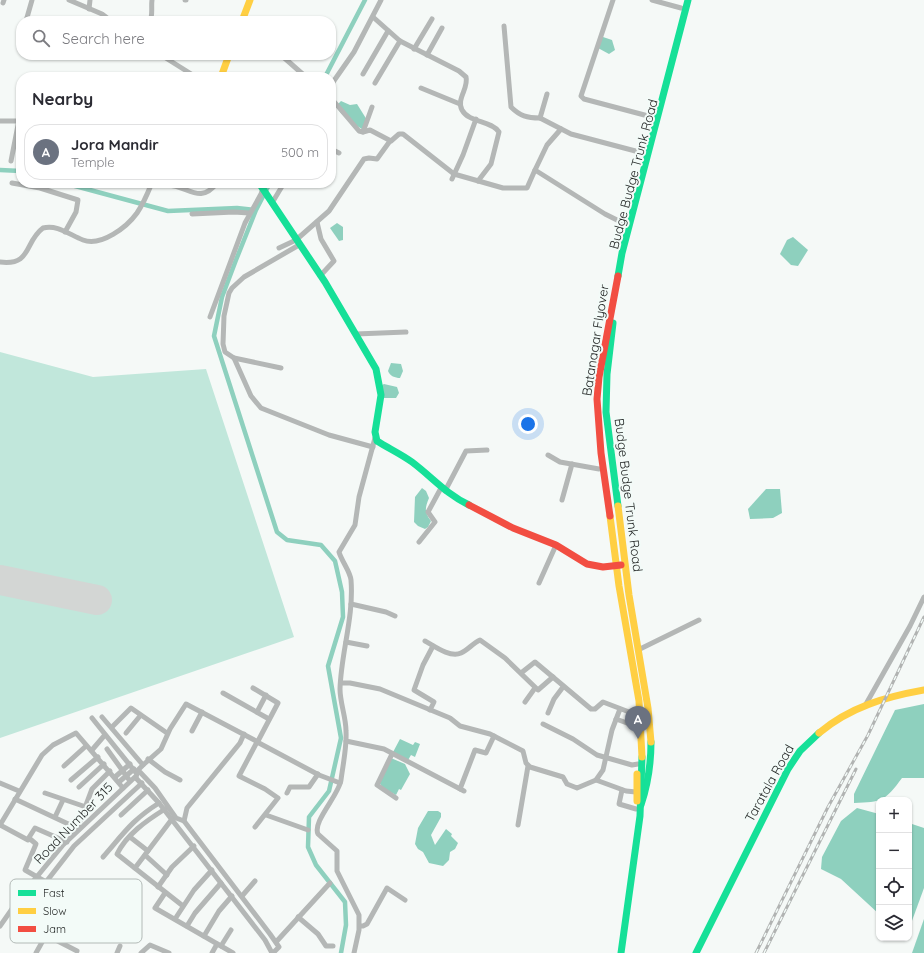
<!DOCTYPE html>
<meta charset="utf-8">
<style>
body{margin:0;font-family:Quicksand,sans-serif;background:#f2f2f3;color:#2b2b33}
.controls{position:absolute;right:12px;bottom:12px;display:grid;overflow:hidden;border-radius:8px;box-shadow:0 1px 3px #0004}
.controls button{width:36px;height:36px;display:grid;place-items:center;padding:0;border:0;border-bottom:1px solid #e1e1e2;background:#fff;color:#2b2b33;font:20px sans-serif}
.you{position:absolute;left:528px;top:424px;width:14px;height:14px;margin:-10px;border:3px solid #fff;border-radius:50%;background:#1a73e8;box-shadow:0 0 0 6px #1a73e833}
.badge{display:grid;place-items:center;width:26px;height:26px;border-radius:50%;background:#696d6b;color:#fff;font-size:13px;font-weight:700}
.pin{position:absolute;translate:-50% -33px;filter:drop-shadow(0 1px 2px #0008)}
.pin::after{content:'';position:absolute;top:21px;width:14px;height:12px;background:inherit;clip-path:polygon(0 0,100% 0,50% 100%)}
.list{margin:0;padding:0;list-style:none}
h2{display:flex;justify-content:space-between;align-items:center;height:52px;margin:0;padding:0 16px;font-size:17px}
h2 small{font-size:13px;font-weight:400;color:#7c7c81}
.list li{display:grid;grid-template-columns:26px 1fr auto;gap:12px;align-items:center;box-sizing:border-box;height:56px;margin:0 8px 8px;padding:0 8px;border:1px solid #e1e1e2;border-radius:16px}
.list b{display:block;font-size:15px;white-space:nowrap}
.list p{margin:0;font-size:13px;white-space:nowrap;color:#7c7c81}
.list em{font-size:13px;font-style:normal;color:#7c7c81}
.icon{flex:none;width:22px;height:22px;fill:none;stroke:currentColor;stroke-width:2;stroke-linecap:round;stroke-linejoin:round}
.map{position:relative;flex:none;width:924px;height:953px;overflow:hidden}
.search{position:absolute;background:#fff;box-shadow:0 1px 3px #0004;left:16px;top:16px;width:320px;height:44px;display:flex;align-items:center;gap:10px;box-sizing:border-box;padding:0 14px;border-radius:16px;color:#7c7c81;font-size:15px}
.panel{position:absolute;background:#fff;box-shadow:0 1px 3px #0004;left:16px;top:72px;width:320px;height:116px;border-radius:16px}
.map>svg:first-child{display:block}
.green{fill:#c1e7db}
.water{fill:#8ed0be}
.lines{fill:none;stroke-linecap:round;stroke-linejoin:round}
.canal{stroke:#8ed0be;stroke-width:4.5}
.runway{stroke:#d3d6d4;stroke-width:30}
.street{stroke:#b4b7b6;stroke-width:5}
.fast{stroke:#16e098;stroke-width:7}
.slow{stroke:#ffcf43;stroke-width:7}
.jam{stroke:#f24e42;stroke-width:7}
.rail-casing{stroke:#b1b3b2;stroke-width:3}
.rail{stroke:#f3fbf8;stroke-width:1.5;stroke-dasharray:4.5;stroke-linecap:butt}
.labels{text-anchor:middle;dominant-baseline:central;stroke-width:4;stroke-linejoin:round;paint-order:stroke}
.street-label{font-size:13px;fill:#1e2120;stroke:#f3fbf8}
.key{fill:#f3fbf8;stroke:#b3bab7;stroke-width:1}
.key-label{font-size:11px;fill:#1e2120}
</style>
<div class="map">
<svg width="924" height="953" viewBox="0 0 924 953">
<rect width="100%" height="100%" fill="#f5f9f7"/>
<path class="green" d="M0,352L93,377L206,369L294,637L0,738V590L95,610L99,591L0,571Z"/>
<g class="water">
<path d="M603,37L612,40L615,50L609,54L598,48L599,41Z"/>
<path d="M341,101L350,105L357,104L367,120L362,129C352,123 342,117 336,106Z"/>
<path d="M337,223L343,227V240L339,241L330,228Z"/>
<path d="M793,237L808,250L798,266L791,265L780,254L787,240Z"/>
<path d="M391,363L401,364L403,371L400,378C395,378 390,376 388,371Z"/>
<path d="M384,384L397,387L399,393L396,398H384L382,385Z"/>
<path d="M422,488L426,491L429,498C425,508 424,512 431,521L428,527L425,529L418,526L414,522L415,497Z"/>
<path d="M766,489H780L782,513L773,518L750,519L748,509Z"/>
<path d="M924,704V778H902C885,801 882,802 854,803V794L895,710Z"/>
<path d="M400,739L413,745L415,742L420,744L415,757L411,755L407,762L392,754Z"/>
<path d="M391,758L405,764L410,774L401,790L399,789L396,795L383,788L378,781Z"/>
<path d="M857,808L879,814V914L841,879L821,869L822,857L841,821Z"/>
<path d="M428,811H438L441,813V817L431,835L435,845L446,829L452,834L451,836L458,843L455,849L450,852L449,860L443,866L429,863L423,852L418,849L415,844L418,828Z"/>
<path d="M909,823L924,828V888L909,929Z"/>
<path d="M924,919V953H912Z"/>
</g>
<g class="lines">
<g class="canal">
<path d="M325,77L365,0"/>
<path d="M0,170L21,171"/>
<path d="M64,183L168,211L237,208L255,210"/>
<path d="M270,183L256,210L236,260L222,297L214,336L277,532L287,540L321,545L335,561L342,592L343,617L328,666L341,738L329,791L309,817L308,847L316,865L345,902L346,925L341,953"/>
</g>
<path class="runway" d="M0,580L97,600"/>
<g class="street">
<path d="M69,0L102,14L111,21"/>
<path d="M185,0H186"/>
<path d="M613,0L581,96L584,99L652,117"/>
<path d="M652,0L681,8"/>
<path d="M3,3L4,0"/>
<path d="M89,9L90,0"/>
<path d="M373,17L400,41L459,71L466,77C469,88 456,99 462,110C469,123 491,120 499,132L491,164L478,181"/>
<path d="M26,21L32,0"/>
<path d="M150,21C153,15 151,7 152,0"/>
<path d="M504,26L511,107C520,116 527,118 540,118"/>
<path d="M414,49L432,19"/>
<path d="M161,55L196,77"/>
<path d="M281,55L306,77"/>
<path d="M427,55L442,28"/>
<path d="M363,74L388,31"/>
<path d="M375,83L400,41"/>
<path d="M331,85L354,52L381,0"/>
<path d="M421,88L460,104"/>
<path d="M547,94L540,118L571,134L643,153"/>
<path d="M331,98L359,131L363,132L370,130L391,141L399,134H403L454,174L503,188H527L535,170L605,214L625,224"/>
<path d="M0,121H21"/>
<path d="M363,132L372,107"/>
<path d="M331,149L339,153"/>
<path d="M11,161L19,120"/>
<path d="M535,170L547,145L561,129"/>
<path d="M452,179L463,155L476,119"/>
<path d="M12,183L40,188L78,200L76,212L65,232"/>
<path d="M147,183C154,187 160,184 168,185C188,186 200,205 217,183"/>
<path d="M272,203L284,183"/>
<path d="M192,214L234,212L249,213"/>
<path d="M317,222L321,239L334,261L320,276"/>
<path d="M299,245L244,277L232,288L229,293L224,316L223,344L225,352L234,358L251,396L261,408L329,435L373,447"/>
<path d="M279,248L296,240L329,211L364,159L369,158L377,159L390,141"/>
<path d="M0,262C32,266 24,242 43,228C57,224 70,235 83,240C101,247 127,227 137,213C143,204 147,195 151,185"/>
<path d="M210,317L245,223L261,194L263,188"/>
<path d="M356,334L406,332"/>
<path d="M234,358L281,368"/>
<path d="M548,455L560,462L599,469"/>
<path d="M445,491L466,451L487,450"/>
<path d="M562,500L572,464"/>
<path d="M419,542L435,522L428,512L441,488"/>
<path d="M539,583L556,545"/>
<path d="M351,604L386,612L395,616"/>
<path d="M425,641C434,646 450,658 461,653C468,650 473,643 480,640L505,658L538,690L553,677"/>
<path d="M346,642L367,646"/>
<path d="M640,649L699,620"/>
<path d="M521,673L535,662L591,709H595L603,702L637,715"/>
<path d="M341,683H350L380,689L450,718L460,726L490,734L523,751L526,763L530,767L563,777L567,784L577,788L596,780L603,770L612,730L620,709"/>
<path d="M253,688L278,703L258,741L259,743L319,775L340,783"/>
<path d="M223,693L269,719"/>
<path d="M525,702L535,688"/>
<path d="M866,704L910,626L924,597"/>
<path d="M430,710L434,702L414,690L423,665L433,646"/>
<path d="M257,712L266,695"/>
<path d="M548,713L554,699L563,687"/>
<path d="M102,717L143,765L138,770L155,788L176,818L184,821L270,934L279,947L273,953"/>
<path d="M92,718L137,774L136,777"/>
<path d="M616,719L638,727"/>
<path d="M543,724L573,739L597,755L632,765L638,764"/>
<path d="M113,726L131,708L167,733"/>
<path d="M192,731L202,712"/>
<path d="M126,733L140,716"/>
<path d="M346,741L384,749L464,791"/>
<path d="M107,749L130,781"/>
<path d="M92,750L104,736"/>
<path d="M392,754L377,785L396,798"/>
<path d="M148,759L165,772L180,780"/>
<path d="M143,765L161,749L170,729L186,704L258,742"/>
<path d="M64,766L86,746"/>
<path d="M115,777L130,764"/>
<path d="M71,780L98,757"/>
<path d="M596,780L626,791L636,792"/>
<path d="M119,782L134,769"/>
<path d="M0,783L19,791"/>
<path d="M79,787L104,764"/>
<path d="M460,789L475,750L486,753L494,736"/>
<path d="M622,790L619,804L636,809"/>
<path d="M45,793L86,807"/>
<path d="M287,793L290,787H309L318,774"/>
<path d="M15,799L79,829"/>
<path d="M165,809C146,821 127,834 117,854L183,906"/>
<path d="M121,815L148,790"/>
<path d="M266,815L308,830"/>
<path d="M55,817L63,800"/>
<path d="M184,821L187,808L240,743L244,734"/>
<path d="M0,825L42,755L53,745L76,733L123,788"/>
<path d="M0,825L28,840"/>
<path d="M518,825L528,766"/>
<path d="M255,827L278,798L265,789L239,776L257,742"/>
<path d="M77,829L92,789L110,771"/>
<path d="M130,837L148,851"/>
<path d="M29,838L36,844L25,870L46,882L74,846L142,783"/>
<path d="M28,839L35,828L67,842"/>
<path d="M145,855L167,875"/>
<path d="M103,857C124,833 132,820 159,803"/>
<path d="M135,868L172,819"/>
<path d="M45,882L48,889L79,901"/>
<path d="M158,887L172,867L194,846"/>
<path d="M165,893L155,908L233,953"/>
<path d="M242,896L255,881"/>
<path d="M298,917L318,934L326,946H333"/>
<path d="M175,919L194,890L212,870"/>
<path d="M0,926L21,896L63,845L135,777L159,803L265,940L272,953"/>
<path d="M187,926L195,913L221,883"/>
<path d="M360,926H363L367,924L387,888L405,900"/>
<path d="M204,936L219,911L232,896"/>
<path d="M276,942L330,883"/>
<path d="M221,946L231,930"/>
<path d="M36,953L46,935L77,951"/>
<path d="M117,953L120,946"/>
<path d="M141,953L150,945L169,953"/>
<path d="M212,953L217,944"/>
<path d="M354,953L359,930V915L337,871V851L318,834C312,822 339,795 341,780C343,764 347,747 346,731C346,717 340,703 340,689C341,653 354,617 351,580C350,571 342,562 339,552L355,525L359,497L375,438"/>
</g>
<g class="fast">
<path d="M259,183L325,282L376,369L381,395L375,432L377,441C388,448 401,454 412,462C432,477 446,494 469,505"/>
<path d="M618,276L622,253L688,0"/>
<path d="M613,323L607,374L606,412L618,506"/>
<path d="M641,805C648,784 651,765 651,742"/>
<path d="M621,953L640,816L642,757"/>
<path d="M696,953L788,769L800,751L819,733"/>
</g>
<g class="slow">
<path d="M242,21L250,0"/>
<path d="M221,77L229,55"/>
<path d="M618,506L629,595L648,708L651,742"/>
<path d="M610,516L619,586L639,701L642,757"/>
<path d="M819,733C850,707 885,697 924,690"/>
<path d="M637,774V801"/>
</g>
<g class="jam">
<path d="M469,505L513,528L556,545L587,564L603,567L621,565"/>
<path d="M610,516L601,453L597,399L599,377L618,276"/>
</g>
<g class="rail-casing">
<g id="rail">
<path d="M756,953L828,807L868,735L924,617"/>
<path d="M764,953L856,769"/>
</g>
</g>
<use href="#rail" class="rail"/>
</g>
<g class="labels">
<g class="street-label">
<text transform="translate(633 174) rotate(-75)">Budge Budge Trunk Road</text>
<text transform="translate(595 340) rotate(-81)">Batanagar Flyover</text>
<text transform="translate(629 495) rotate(83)">Budge Budge Trunk Road</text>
<text transform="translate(769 783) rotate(-61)">Taratala Road</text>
<text transform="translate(73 823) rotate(-46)">Road Number 315</text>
</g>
</g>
<rect x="10" y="879" width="132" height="64" rx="6" class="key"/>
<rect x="18" y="890" width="18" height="6" fill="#16e098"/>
<rect x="18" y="908" width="18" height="6" fill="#ffcf43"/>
<rect x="18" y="926" width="18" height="6" fill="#f24e42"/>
<g class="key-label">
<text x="43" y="897">Fast</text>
<text x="43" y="915">Slow</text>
<text x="43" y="933">Jam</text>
</g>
</svg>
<div class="controls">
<button>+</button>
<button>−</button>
<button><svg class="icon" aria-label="locate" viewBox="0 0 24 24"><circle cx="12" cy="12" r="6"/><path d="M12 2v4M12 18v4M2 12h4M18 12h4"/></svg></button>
<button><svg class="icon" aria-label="layers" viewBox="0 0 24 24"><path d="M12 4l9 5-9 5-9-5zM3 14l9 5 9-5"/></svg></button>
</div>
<div class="you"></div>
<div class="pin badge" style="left:638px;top:739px;background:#6b7280">A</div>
<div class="search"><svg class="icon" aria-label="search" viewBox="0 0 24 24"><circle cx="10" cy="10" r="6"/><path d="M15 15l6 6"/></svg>Search here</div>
<section class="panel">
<h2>Nearby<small></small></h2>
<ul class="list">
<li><span class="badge" style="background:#6b7280">A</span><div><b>Jora Mandir</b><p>Temple</p></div><em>500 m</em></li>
</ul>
</section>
</div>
